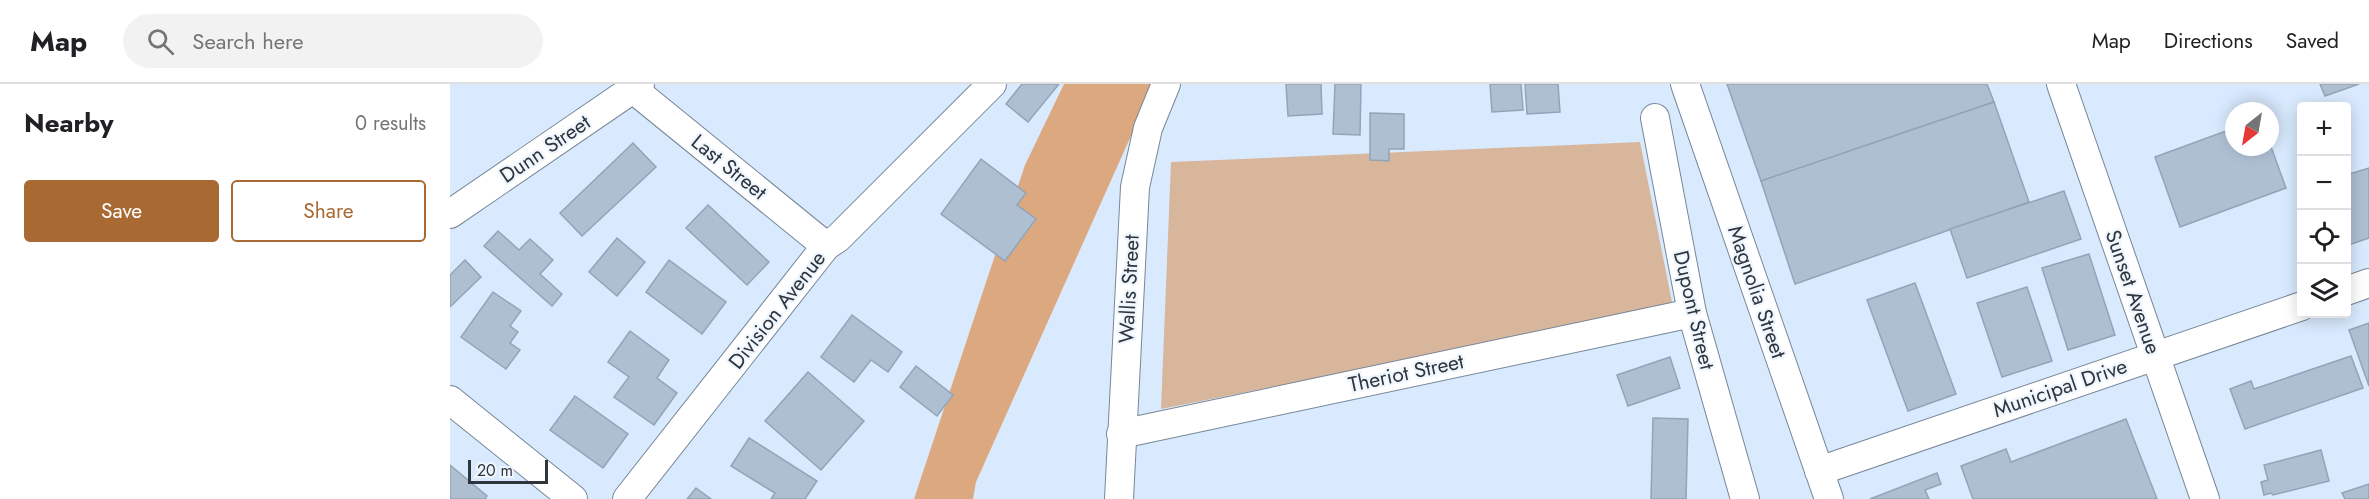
<!DOCTYPE html>
<meta charset="utf-8">
<style>
body{margin:0;font-family:Jost,sans-serif;background:#f2f2f2;color:#202124}
.controls{position:absolute;right:18px;top:18px;display:grid;overflow:hidden;border-radius:6px;box-shadow:0 3px 15px #0003}
.controls button{width:54px;height:54px;display:grid;place-items:center;padding:0;border:0;border-bottom:2px solid #e0e0e0;background:#fff;color:#202124;font:30px sans-serif}
.compass{position:absolute;left:1775px;top:18px;width:54px;height:54px;border-radius:50%;background:#fff;box-shadow:0 3px 15px #0003;rotate:211deg}
.scale{position:absolute;left:18px;bottom:15px;width:80px;box-sizing:border-box;padding-left:6px;border:3px solid #2e353c;border-top:0;font-size:16px;line-height:21px;white-space:nowrap;color:#2e353c;-webkit-text-stroke:4px #eff6fe;paint-order:stroke}
.list{margin:0;padding:0;list-style:none}
h2{display:flex;justify-content:space-between;align-items:center;height:78px;margin:0;padding:0 24px;font-size:26px}
h2 small{font-size:20px;font-weight:400;color:#757577}
.actions{display:flex;gap:12px;padding:18px 24px}
.actions a{flex:1;padding:14px 0;border:2px solid #a96932;border-radius:6px;text-align:center;font-size:21px;color:#a96932}
.actions .main{background:#a96932;color:#fff}
.icon{flex:none;width:33px;height:33px;fill:none;stroke:currentColor;stroke-width:2;stroke-linecap:round;stroke-linejoin:round}
.map{position:relative;flex:none;width:1919px;height:415px;overflow:hidden}
header{display:flex;align-items:center;gap:36px;box-sizing:border-box;height:84px;padding:0 30px;background:#fff;border-bottom:2px solid #e0e0e0}
header strong{font-size:28px}
nav{display:flex;gap:33px;margin-inline-start:auto;font-size:21px}
.search{width:420px;height:54px;background:#f2f2f2;display:flex;align-items:center;gap:15px;box-sizing:border-box;padding:0 21px;border-radius:33px;color:#757577;font-size:22px}
main{display:flex}
aside{flex:1;background:#fff}
.map>svg:first-child{display:block}
.green{fill:#d7b69c}
.water{fill:#dca880}
.building{fill:#aebfd2;stroke:#93a4b6;stroke-width:1.5}
.lines{fill:none;stroke-linecap:round;stroke-linejoin:round}
.minor-casing{stroke:#778799;stroke-width:30}
.minor{stroke:#fff;stroke-width:28}
.labels{text-anchor:middle;dominant-baseline:central;stroke-width:4.5;stroke-linejoin:round;paint-order:stroke}
.street-label{font-size:21px;fill:#2e353c;stroke:#eff6fe}
</style>
<header>
<strong>Map</strong>
<div class="search"><svg class="icon" aria-label="search" viewBox="0 0 24 24"><circle cx="10" cy="10" r="6"/><path d="M15 15l6 6"/></svg>Search here</div>
<nav><a>Map</a><a>Directions</a><a>Saved</a></nav>
</header>
<main>
<aside>
<h2>Nearby<small>0 results</small></h2>
<ul class="list">
</ul>
<div class="actions"><a class="main">Save</a><a>Share</a></div>
</aside>
<div class="map">
<svg width="1919" height="415" viewBox="0 0 1919 415">
<rect width="100%" height="100%" fill="#d9eafe"/>
<path class="green" d="M1190,58L1223,223L711,325L721,78Z"/>
<path class="water" d="M614,0H702L693,25L526,398L523,415H464L575,81Z"/>
<g class="building">
<path d="M572,0H609L578,38L556,20Z"/>
<path d="M836,0H871L872,30L838,32Z"/>
<path d="M885,0H911L910,51L883,50Z"/>
<path d="M1040,0H1071L1073,26L1042,28Z"/>
<path d="M1075,0H1108L1110,28L1077,30Z"/>
<path d="M1277,0H1537L1544,18L1311,97Z"/>
<path d="M1870,0H1909L1875,12Z"/>
<path d="M1544,18L1579,118L1345,200L1311,97Z"/>
<path d="M920,29L954,30V65H939V77L920,76Z"/>
<path d="M1784,44V63H1820V60L1836,104L1730,143L1705,73Z"/>
<path d="M183,59L206,83L132,152L110,129Z"/>
<path d="M531,75L576,109L567,121L586,135L555,177L491,130Z"/>
<path d="M1919,84V154L1896,162V91Z"/>
<path d="M1614,107L1631,155L1517,194L1500,145Z"/>
<path d="M258,121L319,178L297,201L236,144Z"/>
<path d="M48,147L69,166L80,155L103,176L90,190L112,210L102,222L34,162Z"/>
<path d="M167,154L195,178L167,212L139,188Z"/>
<path d="M1639,170L1665,251L1618,266L1592,184Z"/>
<path d="M15,176L31,193L0,223V191Z"/>
<path d="M219,176L276,218L252,250L196,208Z"/>
<path d="M1465,199L1506,310L1458,327L1417,216Z"/>
<path d="M1577,203L1602,277L1552,293L1527,219Z"/>
<path d="M43,208L71,227L60,242L68,248L60,259L70,266L56,285L11,253Z"/>
<path d="M402,231L452,268L438,288L421,276L404,298L371,273Z"/>
<path d="M1919,239V302L1899,246Z"/>
<path d="M180,247L219,276L207,294L227,309L204,341L164,313L179,293L158,278Z"/>
<path d="M1901,272L1913,304L1795,345L1780,305L1801,297L1804,305Z"/>
<path d="M1220,273L1230,304L1178,322L1167,291Z"/>
<path d="M466,282L503,311L487,332L450,303Z"/>
<path d="M358,288L414,337L371,386L315,337Z"/>
<path d="M125,312L178,350L153,384L100,346Z"/>
<path d="M1203,334L1238,335L1236,415H1201Z"/>
<path d="M1676,335L1707,415H1523L1511,382L1556,365L1561,378Z"/>
<path d="M299,354L367,397L355,415H321L325,409L281,382Z"/>
<path d="M1871,366L1879,397L1823,411L1821,409L1814,411L1811,398L1818,396L1814,381Z"/>
<path d="M0,381L37,412L35,415H0Z"/>
<path d="M1487,389L1491,400L1475,406L1479,415H1420Z"/>
<path d="M1919,400V415H1895L1892,409Z"/>
<path d="M246,404L261,415H237Z"/>
</g>
<g class="lines">
<g class="minor-casing">
<g id="minor">
<path d="M1235,0L1379,415"/>
<path d="M1611,0L1755,415"/>
<path d="M183,5L376,162"/>
<path d="M1205,34L1242,229L1295,415"/>
<path d="M0,130L190,0"/>
<path d="M1896,207L1919,199"/>
<path d="M0,316L123,415"/>
<path d="M671,350L1242,229"/>
<path d="M1369,387L1852,222"/>
<path d="M177,415L376,162L388,154L542,0"/>
<path d="M669,415L685,103L698,44L716,0"/>
</g>
</g>
<use href="#minor" class="minor"/>
</g>
<g class="labels">
<g class="street-label">
<text transform="translate(95 65) rotate(-34)">Dunn Street</text>
<text transform="translate(279 83) rotate(39)">Last Street</text>
<text transform="translate(679 205) rotate(-87)">Wallis Street</text>
<text transform="translate(1307 208) rotate(71)">Magnolia Street</text>
<text transform="translate(1683 208) rotate(71)">Sunset Avenue</text>
<text transform="translate(327 226) rotate(-52)">Division Avenue</text>
<text transform="translate(1244 226) rotate(77)">Dupont Street</text>
<text transform="translate(956 289) rotate(-12)">Theriot Street</text>
<text transform="translate(1610 304) rotate(-19)">Municipal Drive</text>
</g>
</g>
</svg>
<div class="controls">
<button>+</button>
<button>−</button>
<button><svg class="icon" aria-label="locate" viewBox="0 0 24 24"><circle cx="12" cy="12" r="6"/><path d="M12 2v4M12 18v4M2 12h4M18 12h4"/></svg></button>
<button><svg class="icon" aria-label="layers" viewBox="0 0 24 24"><path d="M12 4l9 5-9 5-9-5zM3 14l9 5 9-5"/></svg></button>
</div>
<svg class="compass" viewBox="-18 -18 36 36"><path d="M0-13l5 13h-10z" fill="#e53935"/><path d="M0 13l5-13h-10z" fill="#757577"/></svg>
<div class="scale">20 m</div>
</div>
</main>
